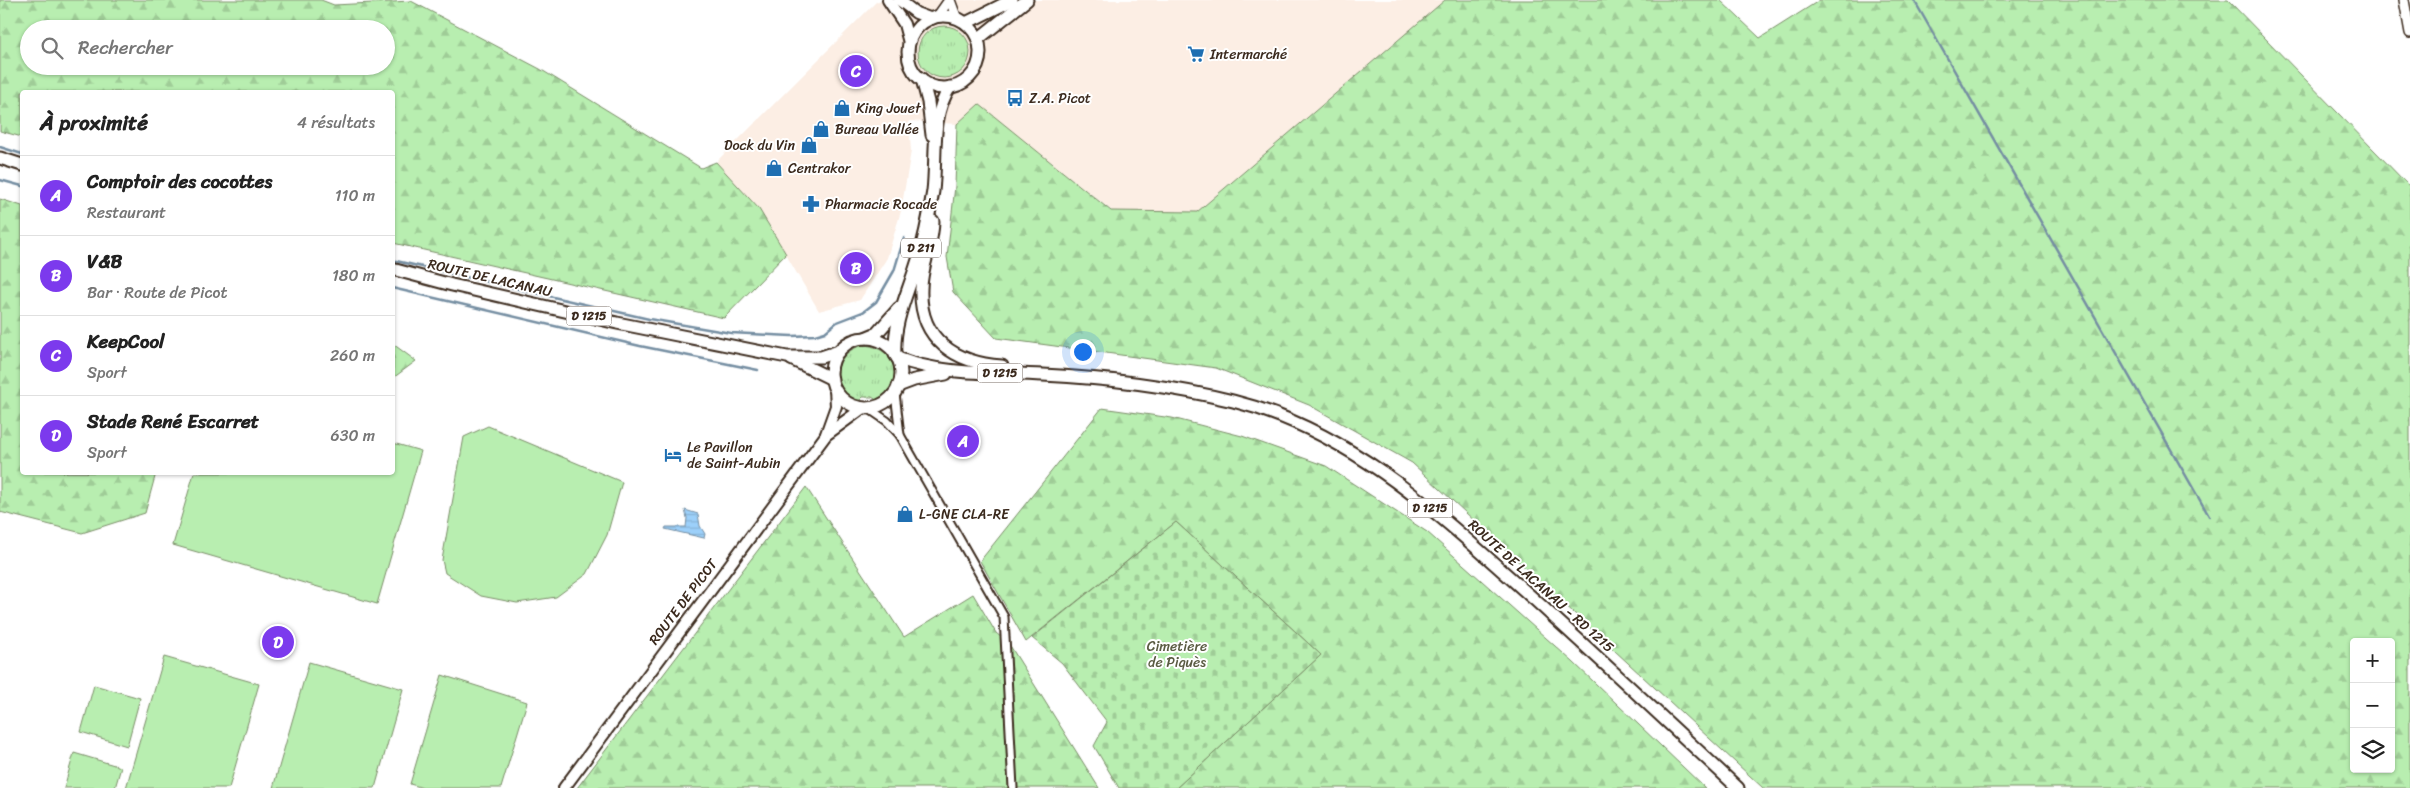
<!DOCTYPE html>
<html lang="fr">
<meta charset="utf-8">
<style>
body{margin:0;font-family:Sriracha,sans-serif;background:#f2f2f2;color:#222}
.controls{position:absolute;right:15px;bottom:15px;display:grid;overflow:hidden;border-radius:5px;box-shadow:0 1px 4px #0004}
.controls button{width:45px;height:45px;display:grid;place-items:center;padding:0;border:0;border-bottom:1px solid #e0e0e0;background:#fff;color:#222;font:25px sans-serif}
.you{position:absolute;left:1082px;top:351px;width:18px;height:18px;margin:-12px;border:4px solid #fff;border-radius:50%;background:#1a73e8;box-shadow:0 0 0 8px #1a73e833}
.badge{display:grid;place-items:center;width:32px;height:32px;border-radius:50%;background:#7c3aed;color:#fff;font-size:16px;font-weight:700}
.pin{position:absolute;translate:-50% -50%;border:2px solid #fff;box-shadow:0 1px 5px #0006}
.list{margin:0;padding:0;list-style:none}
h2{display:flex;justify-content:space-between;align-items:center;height:65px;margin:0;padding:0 20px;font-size:21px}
h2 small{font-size:16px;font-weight:400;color:#767676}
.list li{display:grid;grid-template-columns:32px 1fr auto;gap:15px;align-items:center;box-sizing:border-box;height:80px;padding:0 20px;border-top:1px solid #e0e0e0}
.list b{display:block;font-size:19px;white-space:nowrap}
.list p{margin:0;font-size:16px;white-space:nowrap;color:#767676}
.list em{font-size:16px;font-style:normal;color:#767676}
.icon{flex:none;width:28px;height:28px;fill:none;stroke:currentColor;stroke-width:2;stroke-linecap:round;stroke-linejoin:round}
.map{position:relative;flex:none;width:2410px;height:788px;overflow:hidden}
.search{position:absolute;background:#fff;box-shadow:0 1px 4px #0004;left:20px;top:20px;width:375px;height:55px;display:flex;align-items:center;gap:12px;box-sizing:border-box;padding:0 18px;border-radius:28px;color:#767676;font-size:19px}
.panel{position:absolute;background:#fff;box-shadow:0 1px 4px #0004;left:20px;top:90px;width:375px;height:385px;border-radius:5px}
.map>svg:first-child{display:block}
.built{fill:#fceee4}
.grass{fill:url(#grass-tufts);stroke:#7a8c67}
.forest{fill:url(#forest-firs);stroke:#7a8c67;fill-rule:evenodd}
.cemetery{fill:url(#cemetery-stones);stroke:#7a8c67}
.garden{fill:#b8eeb0;stroke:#7a8c67}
.water{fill:url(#water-rules);stroke:#758ea2}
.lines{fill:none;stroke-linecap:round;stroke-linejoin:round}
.stream{stroke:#758ea2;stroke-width:2.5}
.minor-casing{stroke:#3b2a1e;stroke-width:11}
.tertiary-casing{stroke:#3b2a1e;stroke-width:12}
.secondary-casing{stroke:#3b2a1e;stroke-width:14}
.primary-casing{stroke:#3b2a1e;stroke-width:15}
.minor{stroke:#fff;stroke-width:7}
.tertiary{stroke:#fff;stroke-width:9}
.secondary{stroke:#fff;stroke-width:10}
.primary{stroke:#fff;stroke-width:11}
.labels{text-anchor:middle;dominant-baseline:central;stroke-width:4;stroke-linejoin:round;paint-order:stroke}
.shield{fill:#fff;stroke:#766a62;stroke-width:1}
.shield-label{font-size:12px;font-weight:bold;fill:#3b2a1e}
.poi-label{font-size:14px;fill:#3b2a1e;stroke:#fff;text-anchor:start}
.street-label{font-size:14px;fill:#3b2a1e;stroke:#fff}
.park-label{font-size:14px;fill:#5a5b42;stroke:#fff}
</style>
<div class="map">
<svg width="2410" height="788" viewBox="0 0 2410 788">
<defs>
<pattern id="grass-tufts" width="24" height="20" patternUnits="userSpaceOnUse" patternTransform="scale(1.25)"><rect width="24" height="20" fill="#b8eeb0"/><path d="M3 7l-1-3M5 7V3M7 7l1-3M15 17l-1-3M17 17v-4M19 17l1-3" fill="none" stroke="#9fcc97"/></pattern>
<pattern id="forest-firs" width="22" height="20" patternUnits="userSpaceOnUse" patternTransform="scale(1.25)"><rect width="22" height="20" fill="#b8eeb0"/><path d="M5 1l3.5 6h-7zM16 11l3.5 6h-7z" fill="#9fcc97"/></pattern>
<pattern id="cemetery-stones" width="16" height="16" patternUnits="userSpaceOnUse" patternTransform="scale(1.25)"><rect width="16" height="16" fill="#b8eeb0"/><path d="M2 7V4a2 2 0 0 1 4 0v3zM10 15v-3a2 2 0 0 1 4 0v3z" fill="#9fcc97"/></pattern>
<pattern id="water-rules" width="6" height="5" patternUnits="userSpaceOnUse" patternTransform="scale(1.25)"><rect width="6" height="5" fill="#9cd0fa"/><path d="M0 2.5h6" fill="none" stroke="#87b3d6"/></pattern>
</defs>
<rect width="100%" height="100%" fill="#fff"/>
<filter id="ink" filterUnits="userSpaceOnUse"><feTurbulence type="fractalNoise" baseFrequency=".02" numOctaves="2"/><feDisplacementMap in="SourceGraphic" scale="10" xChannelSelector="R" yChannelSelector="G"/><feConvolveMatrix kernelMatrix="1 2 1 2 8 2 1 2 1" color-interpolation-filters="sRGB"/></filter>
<g filter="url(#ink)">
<path class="built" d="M881,0H1445L1197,212L1112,211L979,105L957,124L909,121L911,151L901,211L887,258L860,300L819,311L759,209L716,162L876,2Z"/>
<g class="grass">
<circle cx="944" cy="52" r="26"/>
<path d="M863,345C897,347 907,383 878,401L872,397H863L858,402C828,388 832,353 863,345Z"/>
</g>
<g class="forest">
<path d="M0,0H321L334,5L411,1L540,69L701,168L716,162L759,209L786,254L724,318L393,243L392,92H22V137L0,131ZM29,29H386V66H29Z"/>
<path d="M1445,0H1720L1760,38L1820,0H2228L2410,187V788H1763L1412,463L1309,405L1216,368L996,338L953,292L947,257L955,186L957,124L979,104L1111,211L1197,212ZM2354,642H2391V769H2354Z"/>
<path d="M0,199L22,206V472L156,473L145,513L82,533L0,512Z"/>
<path d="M393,344L416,361L393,378Z"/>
<path d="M1102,408L1172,418L1242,436L1326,466L1427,532L1573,662L1705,788H1176L1321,655L1176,522L1026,642L980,561Z"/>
<path d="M806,487L904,637L973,594L996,633L1009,644L1099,788H577Z"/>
</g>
<path class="cemetery" d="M1176,522L1321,655L1176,788H1119L1094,746L1107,722L1062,663L1032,638Z"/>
<g class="garden">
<path d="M488,426L622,482L607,535L587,574L556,597L517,603L481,596L445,573L442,560L464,437Z"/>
<path d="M393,443L421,451L377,604L173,545L194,473L392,472Z"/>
<path d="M164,657L259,684L229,788H126Z"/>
<path d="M309,662L403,689L375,788H273Z"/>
<path d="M442,675L527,702L501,788H423L410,784Z"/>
<path d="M94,685L140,698L127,746L81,732Z"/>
<path d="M74,753L121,767L115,788H64Z"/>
</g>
<path class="water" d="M685,510L698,514L700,526L705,534L704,538L665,529L666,527H686L687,518Z"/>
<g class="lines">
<g class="stream">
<path d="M1914,0L2209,516"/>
<path d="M0,147L22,154"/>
<path d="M0,180L22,186"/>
<path d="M392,260L649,319L731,333L792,336L815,335L825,332L837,322L863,312L876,302L894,271L904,238"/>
<path d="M392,288L640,346L758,370"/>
</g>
<g class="minor-casing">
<g id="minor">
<path d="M895,393L900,435"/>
<path d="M868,408L887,421L900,435L1004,617L1013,788"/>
</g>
</g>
<g class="tertiary-casing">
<g id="tertiary">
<path d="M950,0L957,19"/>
<path d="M2404,0L2410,33"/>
<path d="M937,17L949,0"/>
</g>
</g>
<g class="secondary-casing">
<g id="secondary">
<path d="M888,0L904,24L909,43"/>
<path d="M899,0L916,13L932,19"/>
<path d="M826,434L836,406L835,389"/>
<path d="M564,788L826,435L863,408"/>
</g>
</g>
<g class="primary-casing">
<g id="primary">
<circle cx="944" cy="52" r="36"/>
<path d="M966,23L1012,0"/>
<path d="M978,39L1027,0"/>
<path d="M922,79L928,102L932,135"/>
<path d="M0,158L22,165"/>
<path d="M933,221C933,245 921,265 921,289C919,340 956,363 1002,366"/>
<path d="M392,269L452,285L617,323L787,357H821L839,351"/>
<path d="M865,338L877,333L899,308"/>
<circle cx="866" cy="373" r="35"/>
<path d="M895,355C893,323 907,295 916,266C924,242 929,217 933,191C937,157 930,117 950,87"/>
<path d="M897,358C944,376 994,372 1043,375C1107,378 1171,386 1233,401C1354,431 1445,520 1535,600C1603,662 1671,725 1738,788"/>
<path d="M791,359L832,379"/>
<path d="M898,386L914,380L946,374"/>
</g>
</g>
<use href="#minor" class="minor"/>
<use href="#tertiary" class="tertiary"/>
<use href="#secondary" class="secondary"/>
<use href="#primary" class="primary"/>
</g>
</g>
<defs>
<g id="supermarket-bare" transform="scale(1.35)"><path d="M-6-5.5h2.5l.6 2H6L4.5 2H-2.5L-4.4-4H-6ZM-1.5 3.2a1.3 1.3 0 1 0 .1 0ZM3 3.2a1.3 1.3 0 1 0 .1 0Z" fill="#1f6fb2" stroke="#fff" stroke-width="2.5" paint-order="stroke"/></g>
<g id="bus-bare" transform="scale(1.35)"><path d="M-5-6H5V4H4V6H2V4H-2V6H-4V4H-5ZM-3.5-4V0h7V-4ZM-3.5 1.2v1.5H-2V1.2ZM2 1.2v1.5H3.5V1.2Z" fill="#1f6fb2" stroke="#fff" stroke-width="2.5" paint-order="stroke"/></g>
<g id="shop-bare" transform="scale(1.35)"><path d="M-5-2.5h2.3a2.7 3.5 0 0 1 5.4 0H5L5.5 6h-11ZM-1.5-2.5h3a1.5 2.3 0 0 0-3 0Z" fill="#1f6fb2" stroke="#fff" stroke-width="2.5" paint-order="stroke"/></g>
<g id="pharmacy-bare" transform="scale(1.35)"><path d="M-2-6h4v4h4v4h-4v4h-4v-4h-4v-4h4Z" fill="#1f6fb2" stroke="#fff" stroke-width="2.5" paint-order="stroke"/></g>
<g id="hotel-bare" transform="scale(1.35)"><path d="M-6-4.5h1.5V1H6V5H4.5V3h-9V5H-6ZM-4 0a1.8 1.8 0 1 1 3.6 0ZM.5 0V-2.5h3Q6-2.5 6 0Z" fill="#1f6fb2" stroke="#fff" stroke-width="2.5" paint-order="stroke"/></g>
</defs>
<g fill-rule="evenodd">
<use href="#supermarket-bare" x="1196" y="54"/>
<use href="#bus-bare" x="1015" y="98"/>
<use href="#shop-bare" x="842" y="108"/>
<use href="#shop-bare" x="821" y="129"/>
<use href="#shop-bare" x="809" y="145"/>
<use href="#shop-bare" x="774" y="168"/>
<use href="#pharmacy-bare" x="811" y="204"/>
<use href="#hotel-bare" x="673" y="455"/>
<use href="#shop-bare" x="905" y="514"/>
</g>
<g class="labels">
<g class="shield">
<rect x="901" y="238.5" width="40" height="19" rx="4"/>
<rect x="566.5" y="306.5" width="45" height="19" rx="4"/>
<rect x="977.5" y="363.5" width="45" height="19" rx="4"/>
<rect x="1407.5" y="498.5" width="45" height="19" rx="4"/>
</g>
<g class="shield-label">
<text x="921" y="248">D 211</text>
<text x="589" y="316">D 1215</text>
<text x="1000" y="373">D 1215</text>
<text x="1430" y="508">D 1215</text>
</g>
<g class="poi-label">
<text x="1210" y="54">Intermarché</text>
<text x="1029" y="98">Z.A. Picot</text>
<text x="856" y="108">King Jouet</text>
<text x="835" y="129">Bureau Vallée</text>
<text x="795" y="145" text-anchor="end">Dock du Vin</text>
<text x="788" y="168">Centrakor</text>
<text x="825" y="204">Pharmacie Rocade</text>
<text x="687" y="447">Le Pavillon<tspan x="687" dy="16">de Saint-Aubin</tspan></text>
<text x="919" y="514">L-GNE CLA-RE</text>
</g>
<g class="street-label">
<text transform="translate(490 278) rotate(13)">ROUTE DE LACANAU</text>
<text transform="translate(1541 586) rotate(42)">ROUTE DE LACANAU - RD 1215</text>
<text transform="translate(683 602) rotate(-53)">ROUTE DE PICOT</text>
</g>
<g class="park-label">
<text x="1177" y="646">Cimetière<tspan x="1177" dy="16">de Piquès</tspan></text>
</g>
</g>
</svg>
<div class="controls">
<button>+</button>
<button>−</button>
<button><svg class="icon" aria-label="layers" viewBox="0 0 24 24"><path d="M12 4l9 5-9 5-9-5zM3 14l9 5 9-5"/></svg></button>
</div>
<div class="you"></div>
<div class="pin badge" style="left:963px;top:441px">A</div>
<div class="pin badge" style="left:856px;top:268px">B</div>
<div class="pin badge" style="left:856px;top:71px">C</div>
<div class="pin badge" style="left:278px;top:642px">D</div>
<div class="search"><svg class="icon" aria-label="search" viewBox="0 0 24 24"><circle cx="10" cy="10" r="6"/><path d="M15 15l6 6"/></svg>Rechercher</div>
<section class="panel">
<h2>À proximité<small>4 résultats</small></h2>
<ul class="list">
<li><span class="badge">A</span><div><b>Comptoir des cocottes</b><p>Restaurant</p></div><em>110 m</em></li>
<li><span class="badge">B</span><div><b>V&amp;B</b><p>Bar · Route de Picot</p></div><em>180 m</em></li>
<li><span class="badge">C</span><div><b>KeepCool</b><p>Sport</p></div><em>260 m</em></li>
<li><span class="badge">D</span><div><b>Stade René Escarret</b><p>Sport</p></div><em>630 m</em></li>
</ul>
</section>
</div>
